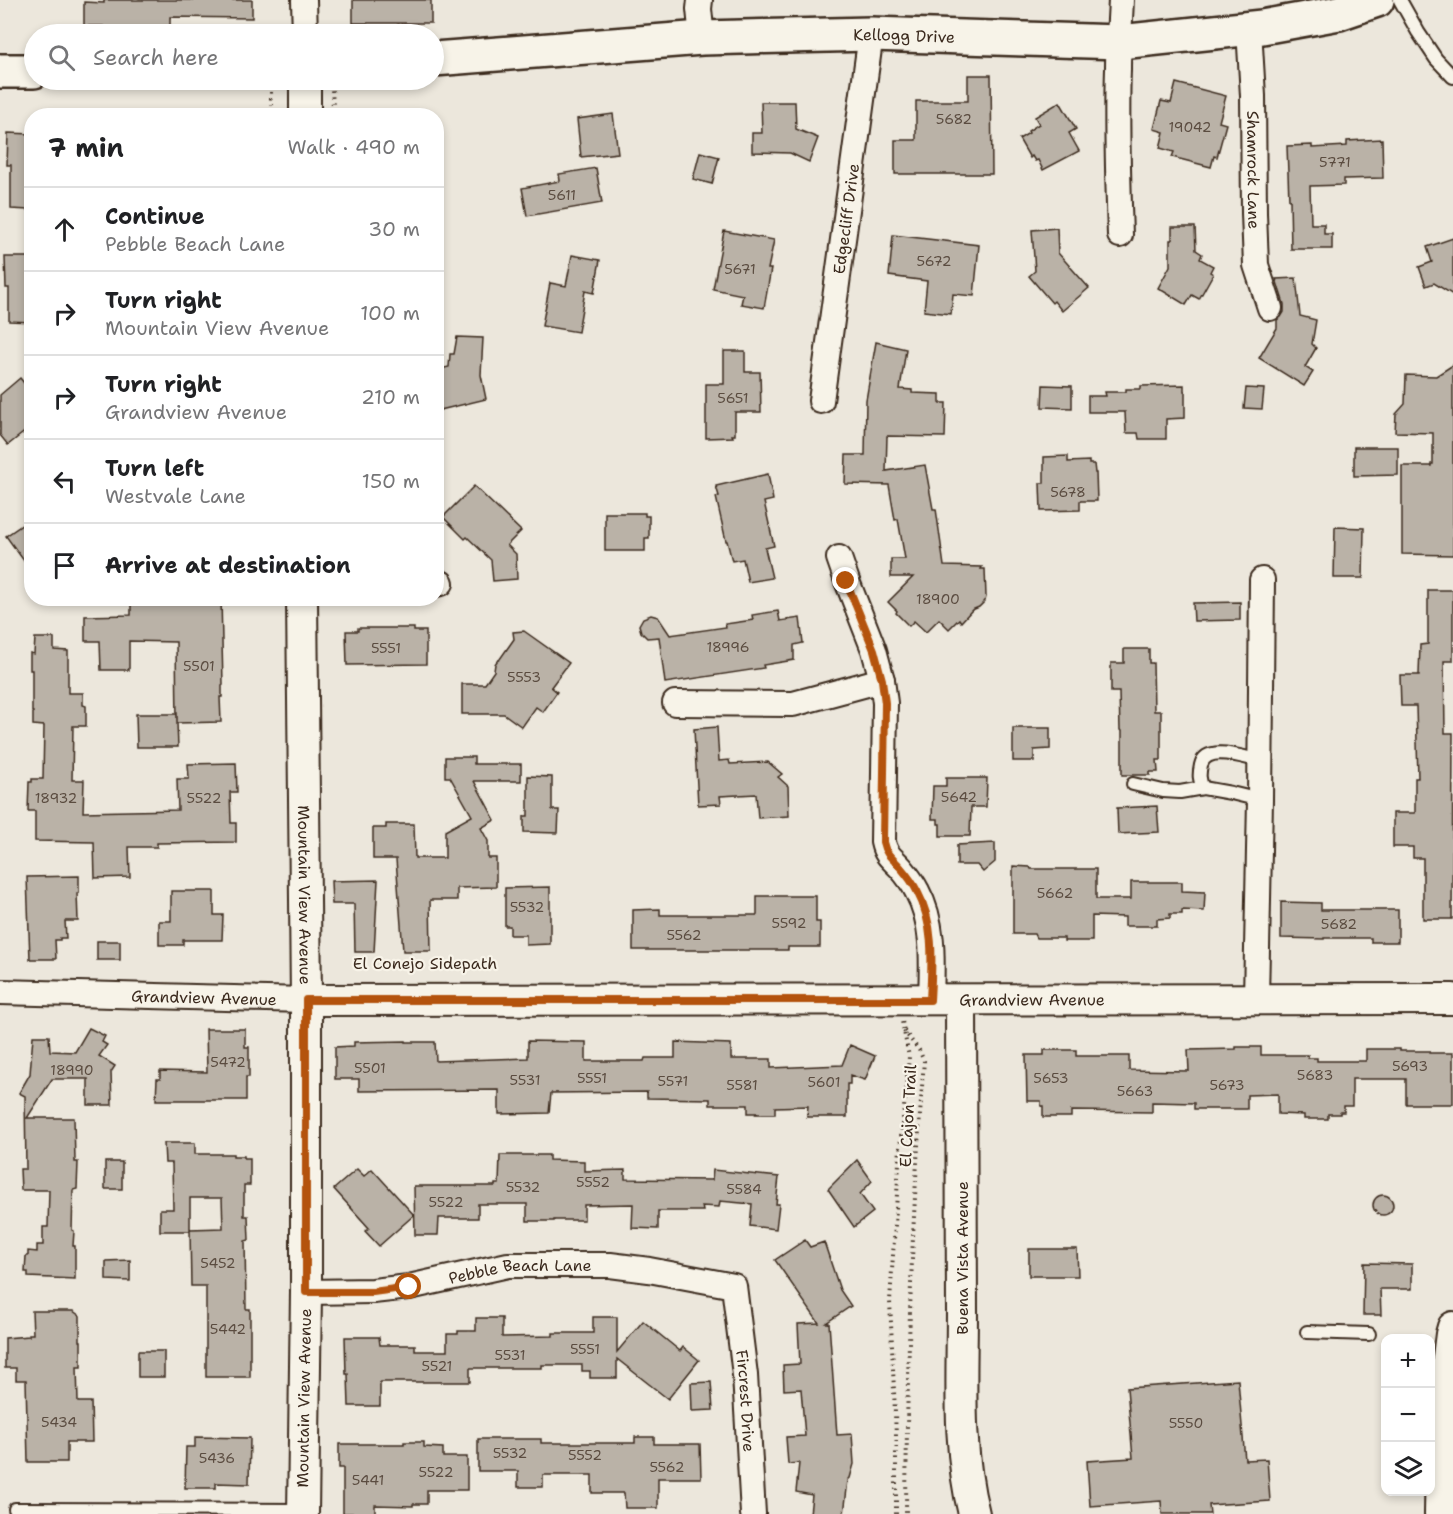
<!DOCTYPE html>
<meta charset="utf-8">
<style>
body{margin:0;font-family:"Shantell Sans",sans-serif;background:#f6f6f6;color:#202124}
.controls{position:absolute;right:18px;bottom:18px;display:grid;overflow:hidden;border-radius:12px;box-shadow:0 3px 9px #0003}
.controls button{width:54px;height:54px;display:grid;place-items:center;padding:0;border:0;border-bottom:2px solid #e0e0e0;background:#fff;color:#202124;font:30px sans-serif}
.stop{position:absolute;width:18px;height:18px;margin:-14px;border:4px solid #b45309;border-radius:50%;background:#fff}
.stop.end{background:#b45309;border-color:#fff;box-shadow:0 2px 6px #0008}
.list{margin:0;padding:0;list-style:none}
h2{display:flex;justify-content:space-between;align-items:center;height:78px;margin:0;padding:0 24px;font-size:26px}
h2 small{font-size:20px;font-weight:400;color:#757577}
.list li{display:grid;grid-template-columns:39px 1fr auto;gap:18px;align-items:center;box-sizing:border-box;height:84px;padding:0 24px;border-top:2px solid #e0e0e0}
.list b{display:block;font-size:22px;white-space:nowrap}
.list p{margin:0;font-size:20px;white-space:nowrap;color:#757577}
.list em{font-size:20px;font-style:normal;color:#757577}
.icon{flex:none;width:33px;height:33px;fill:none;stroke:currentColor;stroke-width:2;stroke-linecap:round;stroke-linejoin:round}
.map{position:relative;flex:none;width:1453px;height:1514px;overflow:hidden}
.search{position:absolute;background:#fff;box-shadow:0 3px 9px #0003;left:24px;top:24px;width:420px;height:66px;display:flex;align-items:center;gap:15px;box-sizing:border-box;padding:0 21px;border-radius:33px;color:#757577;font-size:22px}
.panel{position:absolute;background:#fff;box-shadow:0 3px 9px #0003;left:24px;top:108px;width:420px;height:498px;border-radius:24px}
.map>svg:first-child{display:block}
.building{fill:#bab2a7;stroke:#3b2a1e;stroke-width:1.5}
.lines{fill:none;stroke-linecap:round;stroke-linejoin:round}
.service-casing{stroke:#3b2a1e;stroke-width:16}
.minor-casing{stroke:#3b2a1e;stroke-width:28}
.tertiary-casing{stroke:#3b2a1e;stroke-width:34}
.secondary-casing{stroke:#3b2a1e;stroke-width:38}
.path{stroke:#3b2a1e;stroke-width:4;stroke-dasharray:1.5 4.5;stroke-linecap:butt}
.service{stroke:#f7f3e8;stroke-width:12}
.minor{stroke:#f7f3e8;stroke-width:24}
.tertiary{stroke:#f7f3e8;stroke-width:30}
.secondary{stroke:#f7f3e8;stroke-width:33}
.route{stroke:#b45309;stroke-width:8}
.labels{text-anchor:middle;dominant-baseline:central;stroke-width:4.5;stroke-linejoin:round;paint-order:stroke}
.number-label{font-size:14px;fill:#5b4c40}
.street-label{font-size:16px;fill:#3b2a1e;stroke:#f7f3e8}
</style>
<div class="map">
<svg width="1453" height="1514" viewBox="0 0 1453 1514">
<rect width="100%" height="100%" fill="#ece7dc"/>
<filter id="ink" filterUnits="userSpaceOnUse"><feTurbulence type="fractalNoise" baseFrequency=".0167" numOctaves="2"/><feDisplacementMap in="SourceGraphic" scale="12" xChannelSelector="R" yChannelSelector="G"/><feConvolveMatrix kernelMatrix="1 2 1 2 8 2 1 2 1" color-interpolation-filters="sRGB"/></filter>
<g filter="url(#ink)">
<g class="building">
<path d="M104,0H252V18L170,17V32L103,31V26H84V2L104,3Z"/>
<rect x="353" y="0" width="78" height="23"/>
<path d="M968,75H991L992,174H895V140H916V101H968Z"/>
<path d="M1176,83L1226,96L1219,122L1226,124L1217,157L1214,156L1211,167L1172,157L1174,152L1160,148L1164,132L1154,129L1161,101L1171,103Z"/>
<path d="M761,102H795L796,129L818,138L809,162L790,153L752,152V133H762Z"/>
<path d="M1060,102L1076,129L1069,133L1079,151L1043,170L1038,160L1035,161L1032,156L1030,158L1019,139L1029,133L1028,131L1039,124L1035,117Z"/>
<path d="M613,114L618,153L581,157L577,119Z"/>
<path d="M8,133L32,134V187H29V210L11,209V165H7Z"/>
<path d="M1382,139L1383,178L1344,179V185L1310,186L1311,224H1324V234H1332V249H1291L1290,200H1289L1287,146L1312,145V148L1347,146V141Z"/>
<path d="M700,152L719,157L712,184L693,179Z"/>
<path d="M596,168L602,203L527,216L522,188L560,181L559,174Z"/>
<path d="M1172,227H1195L1196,250L1202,254L1200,259L1213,266L1210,272L1213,274L1199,299L1192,295L1186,305L1158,288L1170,266V240H1172Z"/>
<path d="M1057,228L1058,253L1089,288L1062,311L1054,301L1052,303L1029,276L1035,271L1032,230Z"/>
<path d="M724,231L774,240L768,269H771L764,308L741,304L743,295L713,289Z"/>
<path d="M893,235L979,245L974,296L953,294L951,314L924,311L927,281L889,276Z"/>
<path d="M1453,238V295L1434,283L1426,286L1419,267L1432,262L1427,247Z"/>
<path d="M572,255L600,260L594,293L585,291L578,332L542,326L550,283L566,286Z"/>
<path d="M5,257H32V322L9,321V288H6Z"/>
<path d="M1296,278L1300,316L1316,320L1312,344L1316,348L1305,367L1313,372L1304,386L1259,358L1277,328V320L1281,317L1284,312V304L1276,279Z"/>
<path d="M457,337L483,338L481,375L486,399L436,411V370L449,367L450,354H454Z"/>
<path d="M876,342L906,349L900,389L912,390V393L940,394V403H946L945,437L887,436L886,471L925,465L933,509H936L944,566L982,567L981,569H985L986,597L985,601L979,607L972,610L961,622L959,619L949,629L939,619L926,632L914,621L909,626L896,613L897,611L888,602L913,577H891V559H905L898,519L895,520L889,485L845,484L846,455H865L866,400Z"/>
<path d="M724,351H745V372H760L761,412H735V435H732L733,437L706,438V384H724Z"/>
<path d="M1453,365V555L1402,554V466H1431V464H1433V433L1395,432L1396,414L1405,404L1406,375L1436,376Z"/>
<path d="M20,378L32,393V426L8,445L0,435V395Z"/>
<path d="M1043,385L1072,386V408L1042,407Z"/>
<path d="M1184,385V391H1185V418L1166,419V439H1139L1138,433H1126L1125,412H1088V396H1106L1105,392H1126V389H1141V386Z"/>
<path d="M1246,388L1264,389L1262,409L1244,408Z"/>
<path d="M1354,447H1398V475L1354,476Z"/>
<path d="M1068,456V462L1089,461V464H1094L1095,473H1096L1097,501H1080V510L1041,511L1040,483H1044V457Z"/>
<path d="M768,474L773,500L764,502L774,546L765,548L772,578L748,582L743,559L732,561L727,541H726L716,497L719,496L716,486Z"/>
<path d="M474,486L521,531L507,545L516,554L517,579L493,581L491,560L467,537L465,539L443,517Z"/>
<path d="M605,513H645V516H649V538H645V551H605Z"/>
<path d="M32,518V572L6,536Z"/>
<path d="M1335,527L1364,528L1363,578H1334Z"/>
<path d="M1428,590H1453V661H1444L1445,733H1453L1452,919H1423V858H1413V847H1393V813H1415V778H1418L1416,706H1401L1400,675H1419L1420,645L1428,644Z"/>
<path d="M135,598H156V602H193V598H221L223,685H222V697H220L221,722L177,723L178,747H137L136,714H177V722L176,642L129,641V670H101L100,641H85V616L131,615V601H135Z"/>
<path d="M1240,602V620L1194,621L1193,603Z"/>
<path d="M778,611L780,621L800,618L803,643L794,645V660L763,665L764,668L665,683L659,637L647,638L641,632L639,625L643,618L651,615L658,617L670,635L726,627L725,624L753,620L752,615Z"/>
<path d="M358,628H414V631H426V664L347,665L346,631H358Z"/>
<path d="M524,631L569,663L551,687L557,692L543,712L536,707L522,727L504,714H462V684H485L494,671L495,664L497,661L500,659L514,639L513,632Z"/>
<path d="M35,638H54V650L68,651V693H83V705L86,706V726H73L72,780H84L83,812L178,810L177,779H189L188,764L236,763L237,792H230L231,823H236V842L157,843V847H129L130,877L95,878L94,842L35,841V811H28L29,782H32V779H43L44,726L33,725V712H32V670H30V653L34,654Z"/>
<path d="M1124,649H1149V663H1153L1154,711H1161V760H1157L1158,772H1150V775H1122V731L1120,730L1119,692H1111V663H1124Z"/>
<path d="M717,727L719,761L729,760L730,764L768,762L782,774L778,777L788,786L789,816L758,818L756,794L720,796L721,804L698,805L694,729Z"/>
<path d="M1013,728H1050V749L1034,750V761H1013Z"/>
<path d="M445,757H474V764H521V781H474L495,820L481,828L488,841V858H496V887L457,888V900H430L431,951H403L396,859H373V828H386V824H414L415,858H445V831L472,816L450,777H445Z"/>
<path d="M528,776L552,777V810H559L558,833L524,832V816H528Z"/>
<path d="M946,778H987L986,807H971L970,836H940V824H938V819H932L933,786H946Z"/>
<path d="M1157,806L1159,832L1118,834L1117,808Z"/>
<path d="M995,843V862L983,872L977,865H957V845Z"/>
<path d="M1013,866L1030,867L1031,869H1096V899H1131V882H1182V891L1205,892L1204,911L1182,910V914H1170V918L1157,919V926H1125V917L1092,916V941H1064V938H1036L1034,934H1013Z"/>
<path d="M79,876V893H77L78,921H65L66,938H60V940H55L56,959H30L27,877Z"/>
<path d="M378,880L374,952H355L354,904H332L331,881Z"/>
<path d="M550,887V944L526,945V935H510V926H505V888Z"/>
<path d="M171,891H214V915H223L222,940H183V945H159V921H171Z"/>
<path d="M757,896H816V922H820V947H788V950H633V910L660,909V915H757Z"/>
<path d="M1281,902L1321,903V910H1398V942H1371V938H1324V939L1281,938Z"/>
<rect x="97" y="941" width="23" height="19"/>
<path d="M89,1028L105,1036L102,1042L107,1045L99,1056L115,1066L111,1072L112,1105H88V1079H52L27,1118H74L75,1162H78L77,1189L73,1190L72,1230L74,1231L73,1246H75V1279L28,1277V1272H25L26,1256H28V1251L37,1252V1245H43V1227H48L49,1190H21L20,1169H26L25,1096L19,1093L30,1074L33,1036H49L50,1051L75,1052Z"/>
<path d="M206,1029H245V1047H249V1077H246V1100H156L157,1079H160V1071L207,1072Z"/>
<path d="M406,1041V1042H435L436,1061L528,1058V1041L586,1042V1061H644L645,1058H675V1042L731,1044V1059H771V1068L842,1065L850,1045L875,1056L865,1080L850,1075V1084H847V1117H807L808,1106L775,1107V1114H756L757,1113H748V1105H710V1099L647,1098V1092L551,1093L549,1113L499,1114V1090L359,1091V1079H335V1047L354,1046V1042Z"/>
<path d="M1236,1047H1261V1055H1308V1058H1317V1061H1366V1049H1400V1051H1430V1053H1453V1104H1406V1079H1352V1106H1344V1112H1340V1114H1328V1119H1304V1115L1278,1114V1094L1247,1095V1109H1194V1103L1152,1102V1112L1071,1111V1117H1043V1106H1041V1101H1027L1026,1055H1044V1050H1076V1056H1129V1070L1189,1071L1188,1050L1236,1049Z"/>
<path d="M164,1143H195V1154H233V1156H244V1158H250V1185H244V1216H248L249,1240L245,1241L246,1309H250V1377H206V1286H191L190,1229L223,1228L222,1198H190V1231H160V1209H173L172,1163H165Z"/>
<path d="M500,1155H549V1160L584,1161V1171L625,1170V1179L712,1180L713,1170L779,1177L776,1204H779L776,1229L750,1226L752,1204L720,1201L719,1207L702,1206L703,1211H658V1229L632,1228L633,1204L584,1205V1220H554V1221H527V1204H478V1218H439L438,1235H415L414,1186H495V1184H499Z"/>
<path d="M857,1160L872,1181L860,1194L873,1212L854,1227L828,1189Z"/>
<rect x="105" y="1162" width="17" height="27"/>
<path d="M357,1169L364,1176L372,1169L414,1215L379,1246L365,1231L369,1228L334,1189Z"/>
<circle cx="1383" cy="1205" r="10"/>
<path d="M805,1240L810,1247L824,1242L840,1290L851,1306L826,1323H829L837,1435L852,1434L854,1464L850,1478L848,1480L844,1514H810L812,1495L796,1492L799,1463L788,1464L786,1437L805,1436L801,1389L784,1390L783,1365L800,1364L798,1324L819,1323L775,1260Z"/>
<path d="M1029,1249H1077L1078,1276H1029Z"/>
<path d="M130,1260V1281L106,1280V1261Z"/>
<path d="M1364,1263L1412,1264V1289H1380L1381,1315H1363Z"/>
<path d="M32,1311H73L80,1316V1341H81V1367H77L78,1402H91L92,1442H67V1462H28L26,1380H16V1368H5V1338L29,1336V1334H33Z"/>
<path d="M593,1317H617V1352L643,1321L680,1351L683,1347L699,1360L668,1399L617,1359V1378H590V1371H582V1365H542V1368H470V1382H380V1406H349L348,1374H346L345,1337H379L380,1345H415V1351H447V1334H458V1331H476V1318H502V1337L553,1336V1333H593Z"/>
<rect x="138" y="1351" width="26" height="26"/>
<path d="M1238,1380L1245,1460L1267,1459L1270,1501L1209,1505L1210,1514H1162L1161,1501L1090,1506L1087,1461L1133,1458L1127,1388Z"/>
<path d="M711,1382L713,1410L692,1411L691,1383Z"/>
<path d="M195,1437L250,1438L249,1484L216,1483V1488H185L186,1447H195Z"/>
<path d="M635,1437H654V1444H700L701,1478H658V1508H625L624,1493H592V1475H543V1487H518V1471H478V1439H541V1443H635Z"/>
<path d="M404,1442H424V1447L443,1448V1457H467V1490H427V1504H413V1506L375,1505V1514L343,1513V1468H339V1444H404Z"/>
</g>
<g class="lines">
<g class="service-casing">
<g id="service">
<path d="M1400,0L1418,32L1436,59L1453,77"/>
<path d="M1133,784L1163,791L1180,792L1203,788L1231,793L1260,800"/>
<path d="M1203,788C1199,780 1199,774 1201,765C1206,743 1245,758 1261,761"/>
<path d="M1307,1332L1369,1334"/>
<path d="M15,1509L302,1510"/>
</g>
</g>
<g class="minor-casing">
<g id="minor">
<path d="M304,0L305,34"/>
<path d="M700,0L699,9L702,38"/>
<path id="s1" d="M1249,29L1253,96L1254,213L1256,265L1270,308"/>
<path d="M1120,235C1118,179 1116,124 1118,69C1118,46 1120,23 1121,0"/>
<path id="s2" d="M821,401L871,34"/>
<path d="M839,558L847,581L874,650L882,680L885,703L883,842C886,856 892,858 901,868C907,875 913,883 917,891C935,924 932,963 931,1000"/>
<path d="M436,584L441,583"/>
<path d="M675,703L793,704L882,680"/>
<path id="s3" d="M0,992L306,1000"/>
<path d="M1256,998L1260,800L1262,580"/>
<path id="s4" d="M306,1292L373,1291L409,1287L508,1265H610L649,1270L734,1286L745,1375L753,1514"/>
</g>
</g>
<g class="tertiary-casing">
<g id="tertiary">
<path d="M305,116V80"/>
<path id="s5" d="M302,598L306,1000V1292L303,1514"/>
<path id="s6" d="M306,1000L1453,999"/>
<path d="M961,1000C962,1104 962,1207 962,1310C962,1379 957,1447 974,1514"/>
<path d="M1440,1514L1442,1403L1451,1334L1453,1327"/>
</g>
</g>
<g class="secondary-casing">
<g id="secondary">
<path id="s7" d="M434,59L702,38L871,34L1120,42L1262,27L1339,13L1377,0"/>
<path d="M0,71H34"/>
</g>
</g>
<g class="path">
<path d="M325,30H330V34"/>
<path d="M271,80V113H281"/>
<path d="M330,115L333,110L332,87"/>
<path d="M904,1031L919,1050L924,1061C912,1212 907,1363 906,1514"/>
<path d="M896,1514V1436L890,1301L900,1148L909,1057L902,1021"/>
</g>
<use href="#service" class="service"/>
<use href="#minor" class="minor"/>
<use href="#tertiary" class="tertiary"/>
<use href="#secondary" class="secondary"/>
</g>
</g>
<g class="lines" filter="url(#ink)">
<path class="route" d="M409,1287L373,1292H306V1000H930C932,963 935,924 917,891C913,883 907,875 901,868C893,858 886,856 883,842L885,703L882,680L874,650L846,581"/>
</g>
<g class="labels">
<g class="number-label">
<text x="954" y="119">5682</text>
<text x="1190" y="127">19042</text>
<text x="1335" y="162">5771</text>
<text x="562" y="195">5611</text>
<text x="934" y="261">5672</text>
<text x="740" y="269">5671</text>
<text x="733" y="398">5651</text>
<text x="1068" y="492">5678</text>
<text x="938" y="599">18900</text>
<text x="728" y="647">18996</text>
<text x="386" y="648">5551</text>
<text x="199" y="666">5501</text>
<text x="524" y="677">5553</text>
<text x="959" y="797">5642</text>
<text x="56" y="798">18932</text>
<text x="204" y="798">5522</text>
<text x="1055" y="893">5662</text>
<text x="527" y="907">5532</text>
<text x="789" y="923">5592</text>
<text x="1339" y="924">5682</text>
<text x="684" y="935">5562</text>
<text x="228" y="1062">5472</text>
<text x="1410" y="1066">5693</text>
<text x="370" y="1068">5501</text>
<text x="72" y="1070">18990</text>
<text x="1315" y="1075">5683</text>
<text x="592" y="1078">5551</text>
<text x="1051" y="1078">5653</text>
<text x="525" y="1080">5531</text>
<text x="673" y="1081">5571</text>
<text x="824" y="1082">5601</text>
<text x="742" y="1085">5581</text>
<text x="1227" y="1085">5673</text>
<text x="1135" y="1091">5663</text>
<text x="593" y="1182">5552</text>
<text x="523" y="1187">5532</text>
<text x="744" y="1189">5584</text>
<text x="446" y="1202">5522</text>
<text x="218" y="1263">5452</text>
<text x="228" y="1329">5442</text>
<text x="585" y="1349">5551</text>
<text x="510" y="1355">5531</text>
<text x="437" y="1366">5521</text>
<text x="59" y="1422">5434</text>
<text x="1186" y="1423">5550</text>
<text x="510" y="1453">5532</text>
<text x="585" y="1455">5552</text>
<text x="217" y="1458">5436</text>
<text x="667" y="1467">5562</text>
<text x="436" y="1472">5522</text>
<text x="368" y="1480">5441</text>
</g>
<g class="street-label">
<text stroke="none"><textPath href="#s7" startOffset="471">Kellogg Drive</textPath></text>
<text stroke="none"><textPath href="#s1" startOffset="141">Shamrock Lane</textPath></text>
<text stroke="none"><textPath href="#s2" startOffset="184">Edgecliff Drive</textPath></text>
<text stroke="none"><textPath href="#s5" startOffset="297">Mountain View Avenue</textPath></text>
<text x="425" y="963">El Conejo Sidepath</text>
<text stroke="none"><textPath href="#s3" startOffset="204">Grandview Avenue</textPath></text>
<text stroke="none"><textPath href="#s6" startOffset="726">Grandview Avenue</textPath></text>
<text transform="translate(908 1116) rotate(-87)">El Cajon Trail</text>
<text transform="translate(962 1258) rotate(-90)">Buena Vista Avenue</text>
<text stroke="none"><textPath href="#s4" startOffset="216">Pebble Beach Lane</textPath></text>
<text transform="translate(304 1398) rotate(-89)">Mountain View Avenue</text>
<text stroke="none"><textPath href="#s4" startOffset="548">Fircrest Drive</textPath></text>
</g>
</g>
</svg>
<div class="controls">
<button>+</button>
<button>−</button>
<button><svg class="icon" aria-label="layers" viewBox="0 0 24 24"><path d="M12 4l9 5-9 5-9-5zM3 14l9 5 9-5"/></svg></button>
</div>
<div class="stop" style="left:409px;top:1287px"></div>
<div class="stop end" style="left:846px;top:581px"></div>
<div class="search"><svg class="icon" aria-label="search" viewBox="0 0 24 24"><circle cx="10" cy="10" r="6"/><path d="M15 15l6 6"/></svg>Search here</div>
<section class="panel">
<h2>7 min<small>Walk · 490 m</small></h2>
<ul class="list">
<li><svg class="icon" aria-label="ahead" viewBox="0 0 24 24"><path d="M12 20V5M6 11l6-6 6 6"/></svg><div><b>Continue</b><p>Pebble Beach Lane</p></div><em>30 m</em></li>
<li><svg class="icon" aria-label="right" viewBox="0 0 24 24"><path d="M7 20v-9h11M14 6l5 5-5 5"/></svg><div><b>Turn right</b><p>Mountain View Avenue</p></div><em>100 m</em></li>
<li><svg class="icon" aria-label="right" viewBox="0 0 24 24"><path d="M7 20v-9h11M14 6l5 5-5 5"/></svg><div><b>Turn right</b><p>Grandview Avenue</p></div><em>210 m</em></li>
<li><svg class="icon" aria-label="left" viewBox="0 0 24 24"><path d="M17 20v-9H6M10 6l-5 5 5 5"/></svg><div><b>Turn left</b><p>Westvale Lane</p></div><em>150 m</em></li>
<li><svg class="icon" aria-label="arrive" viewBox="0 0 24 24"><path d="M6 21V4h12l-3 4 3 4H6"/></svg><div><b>Arrive at destination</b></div></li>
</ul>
</section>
</div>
